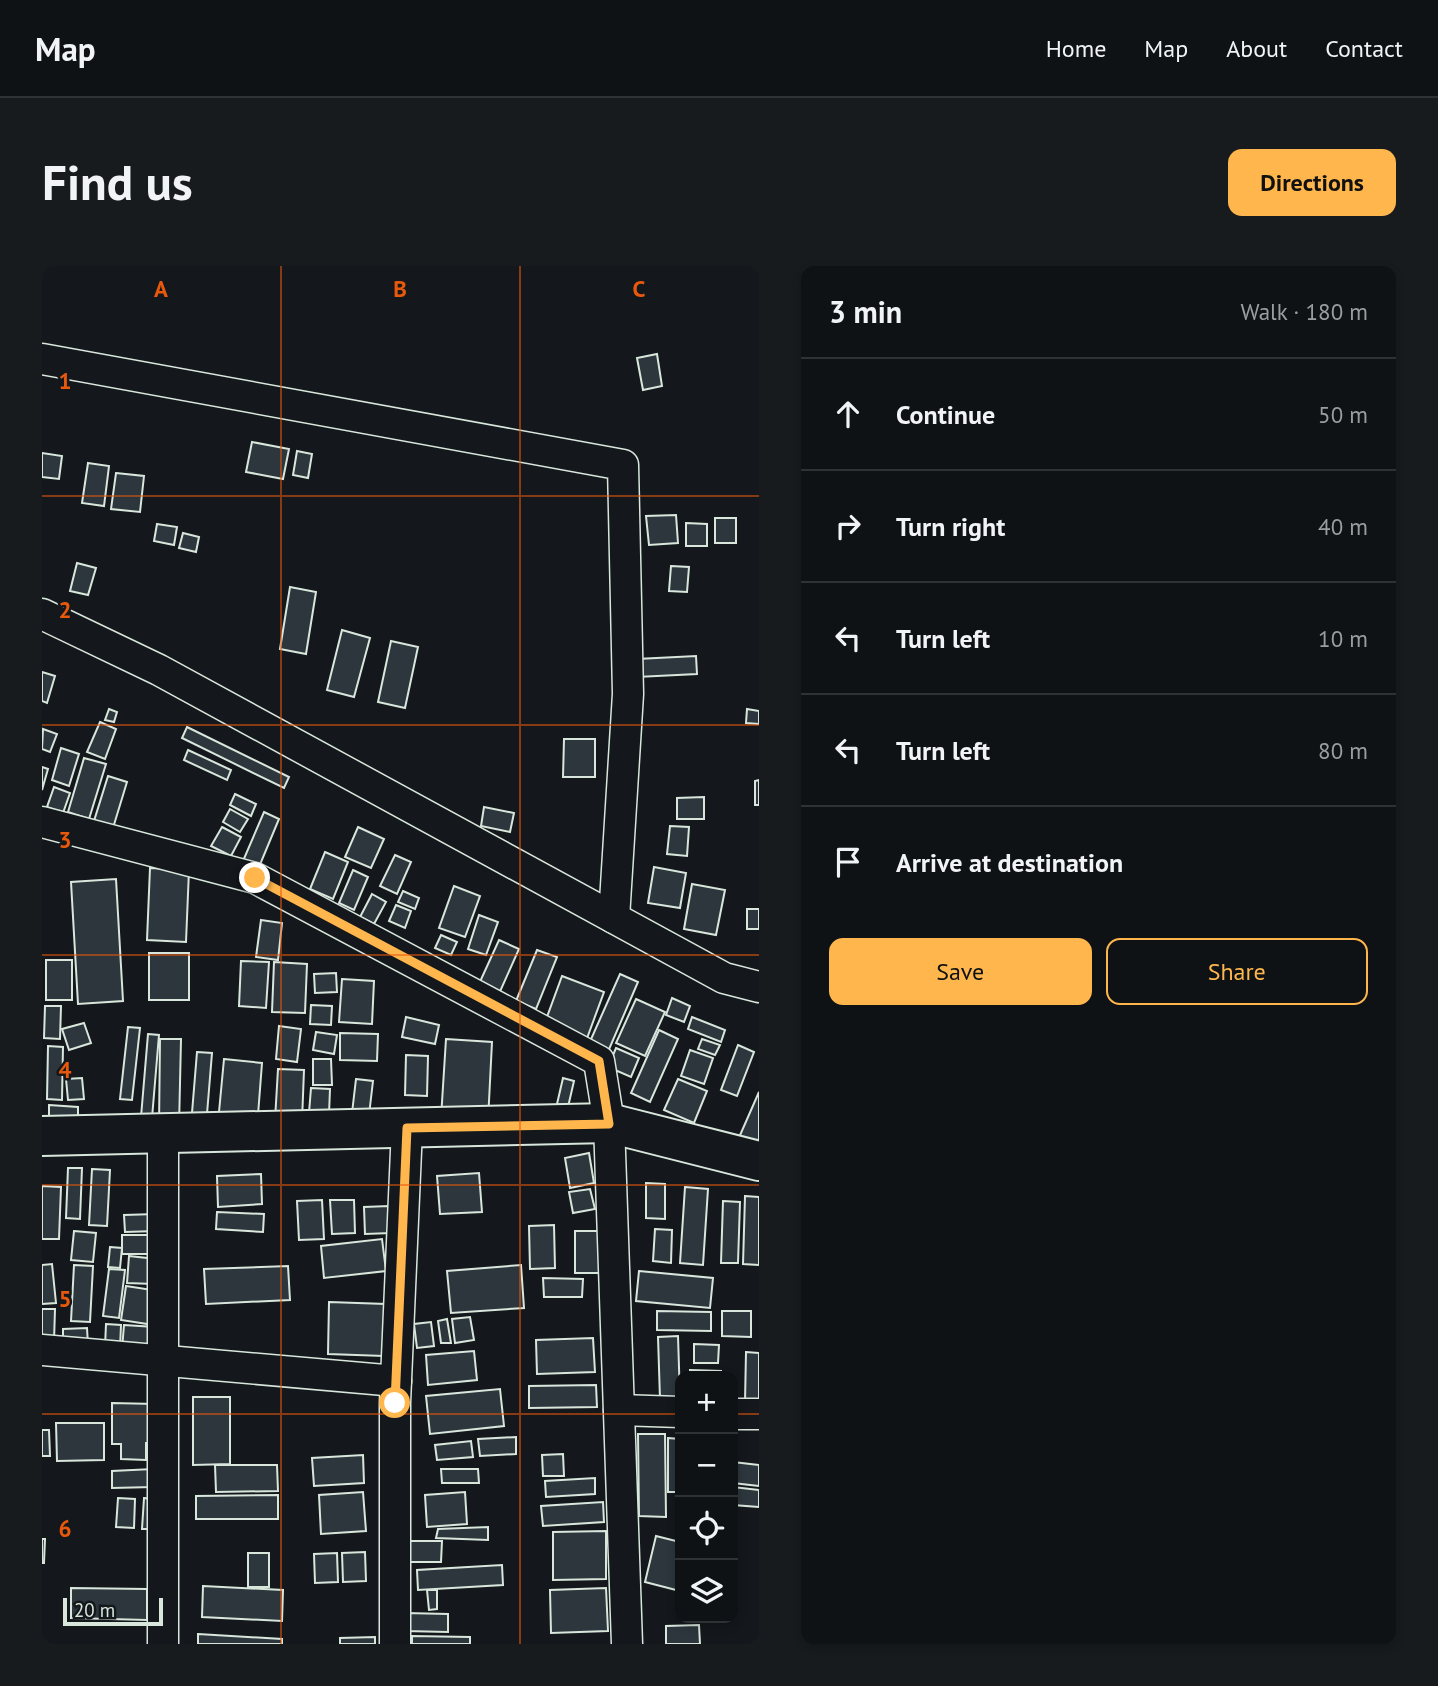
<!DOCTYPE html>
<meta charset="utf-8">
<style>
body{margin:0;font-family:"PT Sans",sans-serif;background:#181b1e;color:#f1f3f6}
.controls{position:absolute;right:21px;bottom:21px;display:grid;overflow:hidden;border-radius:14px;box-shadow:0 4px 10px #0003}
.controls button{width:63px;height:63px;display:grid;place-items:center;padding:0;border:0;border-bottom:2px solid #2f3234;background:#0f1215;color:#f1f3f6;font:35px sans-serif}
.scale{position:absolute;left:21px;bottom:18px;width:100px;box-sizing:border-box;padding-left:7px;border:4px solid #d8e6dc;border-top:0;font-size:19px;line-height:24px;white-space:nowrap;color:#d8e6dc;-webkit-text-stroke:5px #14181c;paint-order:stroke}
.stop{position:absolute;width:21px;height:21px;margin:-16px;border:5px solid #ffb74d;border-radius:50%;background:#fff}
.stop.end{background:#ffb74d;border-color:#fff;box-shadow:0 2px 7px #0008}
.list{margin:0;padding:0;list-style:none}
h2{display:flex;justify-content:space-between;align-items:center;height:91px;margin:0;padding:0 28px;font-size:30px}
h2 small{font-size:23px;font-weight:400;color:#9b9ea0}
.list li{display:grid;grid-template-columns:46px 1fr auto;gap:21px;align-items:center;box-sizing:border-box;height:112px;padding:0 28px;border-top:2px solid #2f3234}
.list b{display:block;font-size:26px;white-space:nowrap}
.list em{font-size:23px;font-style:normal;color:#9b9ea0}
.actions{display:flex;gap:14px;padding:21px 28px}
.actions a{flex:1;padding:16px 0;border:2px solid #ffb74d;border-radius:14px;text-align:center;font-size:24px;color:#ffb74d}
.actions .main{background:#ffb74d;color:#111}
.icon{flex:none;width:38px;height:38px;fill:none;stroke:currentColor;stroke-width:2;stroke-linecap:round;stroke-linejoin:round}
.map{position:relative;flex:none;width:717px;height:1378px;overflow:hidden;border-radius:14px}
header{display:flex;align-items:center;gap:42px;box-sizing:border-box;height:98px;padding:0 35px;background:#0f1215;border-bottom:2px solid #2f3234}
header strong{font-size:33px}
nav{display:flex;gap:38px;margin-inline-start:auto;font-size:24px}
.intro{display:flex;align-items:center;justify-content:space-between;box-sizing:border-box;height:168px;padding:0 42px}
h1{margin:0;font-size:49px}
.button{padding:18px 32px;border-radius:14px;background:#ffb74d;color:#111;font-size:24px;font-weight:700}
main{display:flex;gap:42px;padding:0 42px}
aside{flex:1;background:#0f1215;border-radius:14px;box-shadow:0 4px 10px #0003}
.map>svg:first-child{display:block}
.building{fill:#2c363c;stroke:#d8e6dc;stroke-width:2}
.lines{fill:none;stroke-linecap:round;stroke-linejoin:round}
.street-casing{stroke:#d8e6dc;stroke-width:33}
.secondary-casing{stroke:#d8e6dc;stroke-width:42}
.street{stroke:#14181c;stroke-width:30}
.secondary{stroke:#14181c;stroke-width:38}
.route{stroke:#ffb74d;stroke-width:9}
.grid{fill:none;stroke:#e8590c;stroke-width:2;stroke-opacity:0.55}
.grid-label{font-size:23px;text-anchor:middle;font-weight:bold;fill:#e8590c;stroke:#14181c;stroke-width:5;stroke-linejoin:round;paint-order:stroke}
</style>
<header>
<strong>Map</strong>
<nav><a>Home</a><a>Map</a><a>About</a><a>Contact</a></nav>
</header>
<div class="intro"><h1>Find us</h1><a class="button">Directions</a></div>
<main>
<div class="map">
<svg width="717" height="1378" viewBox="0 0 717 1378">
<rect width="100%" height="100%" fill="#14181c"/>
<g class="building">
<path d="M615,88L620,120L601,124L595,92Z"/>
<path d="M210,176L247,183L241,213L204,206Z"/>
<path d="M255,185L270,188L266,212L251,209Z"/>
<path d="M0,187L20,190L17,213L0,211Z"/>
<path d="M46,197L67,200L62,240L40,237Z"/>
<path d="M74,207L102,210L98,246L69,243Z"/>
<path d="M634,249L636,277L607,279L604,250Z"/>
<rect x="673" y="252" width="21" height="25"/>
<path d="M644,257L665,258V280H644Z"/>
<path d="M115,258L135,261L132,279L112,275Z"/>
<path d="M141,267L157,271L154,286L137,282Z"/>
<path d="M35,297L54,302L46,329L28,325Z"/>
<path d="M629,300L647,301L645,326L627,325Z"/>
<path d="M248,321L274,326L264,388L238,383Z"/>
<path d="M300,364L328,372L312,431L285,424Z"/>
<path d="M349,375L376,381L363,442L336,436Z"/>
<path d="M654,390L655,408L595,411V393Z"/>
<path d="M0,406L13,410L5,437L0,435Z"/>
<path d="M67,443L75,446L72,456L63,454Z"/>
<path d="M705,443L717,445V458L704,457Z"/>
<path d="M58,456L74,463L63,493L45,486Z"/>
<path d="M145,461L247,511L242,522L140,472Z"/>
<path d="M1,463L15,468L8,486L0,483Z"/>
<path d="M522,473H553V511H521Z"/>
<path d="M19,482L37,488L27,520L10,514Z"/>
<path d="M146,484L189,504L185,514L142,494Z"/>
<path d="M42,492L64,498L47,553L26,546Z"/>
<path d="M0,501L6,503L0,524Z"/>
<path d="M66,510L85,516L71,562L52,555Z"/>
<path d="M717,514V539H713V515Z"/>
<path d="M12,521L28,527L21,547L5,541Z"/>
<path d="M193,528L214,538L209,550L188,539Z"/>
<path d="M662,531V553H635V532Z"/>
<path d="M442,541L472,547L468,566L439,560Z"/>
<path d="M188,543L206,553L198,566L181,556Z"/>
<path d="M222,546L237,553L217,601L201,595Z"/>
<path d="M628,560L647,561L645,590L625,588Z"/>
<path d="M180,561L199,571L189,590L169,580Z"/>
<path d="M316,561L342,573L329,602L303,591Z"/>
<path d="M283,586L306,596L291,633L268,623Z"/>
<path d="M353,589L369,596L355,628L338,620Z"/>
<path d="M612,601L644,607L638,642L606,637Z"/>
<path d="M108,602L147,604L144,676L105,674Z"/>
<path d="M311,604L326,611L312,644L297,637Z"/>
<path d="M74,613L81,735L36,738L29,616Z"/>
<path d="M650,618L683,624L674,669L642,663Z"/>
<path d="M412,620L438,630L423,671L397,662Z"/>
<path d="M361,625L377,632L373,643L356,636Z"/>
<path d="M330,628L344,636L332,658L318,651Z"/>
<path d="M354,639L369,645L363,662L347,655Z"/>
<rect x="705" y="643" width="12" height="20"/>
<path d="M437,649L456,656L444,689L426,683Z"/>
<path d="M219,654L240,657L236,694L214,691Z"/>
<path d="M399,669L415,676L409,689L393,682Z"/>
<path d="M457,674L477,683L456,730L436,720Z"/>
<path d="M495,684L515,691L494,743L474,735Z"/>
<rect x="107" y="687" width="40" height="47"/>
<rect x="4" y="694" width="26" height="40"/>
<path d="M199,695L227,696L224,742L197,740Z"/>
<path d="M232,696L265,698L263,747L230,746Z"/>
<path d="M294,707L295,726L273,727L272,708Z"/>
<path d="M578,708L596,716L565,788L546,780Z"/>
<path d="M520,710L562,726L544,775L502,759Z"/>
<path d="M300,713L332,715L330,758L297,756Z"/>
<path d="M630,732L648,740L642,756L624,749Z"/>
<path d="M594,733L623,746L603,790L574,777Z"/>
<path d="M269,739L290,740L289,759L268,758Z"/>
<path d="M3,740H19L18,773L2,772Z"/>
<path d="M364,751L397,759L393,778L360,771Z"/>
<path d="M650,751L683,764L679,776L646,763Z"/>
<path d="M42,757L49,777L27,784L20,763Z"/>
<path d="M237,760L259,763L255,796L234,793Z"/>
<path d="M86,761L98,762L90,834L78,833Z"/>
<path d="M617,764L636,773L608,836L589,827Z"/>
<path d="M274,766L295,769L292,788L271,784Z"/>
<path d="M298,767L336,768L335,795L298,794Z"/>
<path d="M106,768L117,769L110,852L99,851Z"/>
<path d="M118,773H139L137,861H117Z"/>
<path d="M404,773L450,776L446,855L399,852Z"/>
<path d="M660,773L678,779L673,789L656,783Z"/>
<path d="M696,779L712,786L695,830L679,824Z"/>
<path d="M6,780L21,781L20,834L5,833Z"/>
<path d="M574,782L597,792L589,811L566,801Z"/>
<path d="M648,784L671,792L662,818L639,810Z"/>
<path d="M155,786L170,787L165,848L150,847Z"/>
<path d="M364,789L386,790L385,830L363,829Z"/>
<path d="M182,793L220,797L216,849L177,846Z"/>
<path d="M271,793H289L290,819H271Z"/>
<path d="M236,803L262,804L260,855L233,854Z"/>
<path d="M40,812L42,833L26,834L24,813Z"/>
<path d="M521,812L532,815L526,841L515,838Z"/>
<path d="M314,813L331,815L327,849L310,847Z"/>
<path d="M636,813L665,825L652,857L622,844Z"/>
<path d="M269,822L288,823L287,848L267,847Z"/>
<path d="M717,826V877L695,876Z"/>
<path d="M7,839L36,841V857L7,856Z"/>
<path d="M547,887L552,917L528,922L523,892Z"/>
<path d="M26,902H40L38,953L24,952Z"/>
<path d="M50,903L68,904L65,960L47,959Z"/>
<path d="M437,907L440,946L398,948L395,910Z"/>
<path d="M219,908L220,938L176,941L175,910Z"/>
<path d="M604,917L623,918V953L604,952Z"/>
<path d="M0,920L19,921L17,973H0Z"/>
<path d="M643,921L666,923L661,999L638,997Z"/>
<path d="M548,923L553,943L531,947L527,926Z"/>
<path d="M703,930L717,931V999L701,998Z"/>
<path d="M280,934L282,973L257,974L255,935Z"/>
<path d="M288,934H312L313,967L290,968Z"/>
<path d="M681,935L698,936L696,997H679Z"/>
<path d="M347,940L349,967L323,968L322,941Z"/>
<path d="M175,946L222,948L221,966L174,963Z"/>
<path d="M114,948L115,965L83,966L82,949Z"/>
<path d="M512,959L513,1002L488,1003L487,960Z"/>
<path d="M613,963L630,964L629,997L611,995Z"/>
<path d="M32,965L54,967L51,996L29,994Z"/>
<rect x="533" y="965" width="28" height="42"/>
<rect x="80" y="969" width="35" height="19"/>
<path d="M340,973L344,1005L282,1012L279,980Z"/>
<path d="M68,981L80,982L78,1002L66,1001Z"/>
<path d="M87,990L114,993L112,1018L85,1017Z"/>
<path d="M10,998L14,1037L0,1038V999Z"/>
<path d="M32,999L51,1000L48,1056L29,1055Z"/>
<path d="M479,999L482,1042L409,1047L405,1005Z"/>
<path d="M246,1000L248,1034L164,1038L162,1003Z"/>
<path d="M67,1003L83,1004L77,1052L61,1050Z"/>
<path d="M597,1005L671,1012L668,1042L594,1035Z"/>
<path d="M501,1012L541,1013L540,1031H502Z"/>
<path d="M84,1020L117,1025L112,1059L79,1054Z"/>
<path d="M287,1036L344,1038L342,1090L286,1088Z"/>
<path d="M0,1043H13L12,1075H0Z"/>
<path d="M615,1045L669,1046V1065L615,1064Z"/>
<path d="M680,1045H709V1071L680,1070Z"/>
<path d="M428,1051L432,1074L413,1077L410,1053Z"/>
<path d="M405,1053L409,1077H399L396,1055Z"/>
<path d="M389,1056L392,1080L375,1082L372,1058Z"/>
<path d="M64,1058L79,1059L78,1082L63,1081Z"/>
<path d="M82,1059L113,1061L111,1085L80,1083Z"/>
<path d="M45,1062L46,1079L21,1080V1063Z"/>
<path d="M636,1070L638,1133H618L616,1071Z"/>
<path d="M551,1072L553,1106L495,1108L494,1074Z"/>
<path d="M652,1078L677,1079L676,1097H652Z"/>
<path d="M432,1085L435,1114L386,1119L384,1089Z"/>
<path d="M704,1086L717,1087V1136H703Z"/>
<path d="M648,1104L679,1105V1110H648Z"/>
<path d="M554,1119L555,1141L487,1142V1120Z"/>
<path d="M458,1123L462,1160L388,1168L384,1130Z"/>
<path d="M151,1131H188V1198L151,1199Z"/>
<path d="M70,1137L113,1138L112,1177H104V1194L79,1193V1178H70Z"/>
<path d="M14,1157H62V1194L15,1195Z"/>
<path d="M0,1164H7L8,1190H0Z"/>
<path d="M596,1168H623L624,1251L597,1250Z"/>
<path d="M474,1171V1188L438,1190L436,1173Z"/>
<path d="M626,1172L638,1173V1226H626Z"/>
<path d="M429,1175L431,1191L395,1194L393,1179Z"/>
<path d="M521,1188L522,1210H501L500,1189Z"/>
<path d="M321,1189L322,1217L272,1220L270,1192Z"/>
<path d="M691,1196L717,1199V1220L691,1217Z"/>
<path d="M173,1199H235L236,1225L174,1226Z"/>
<path d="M111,1203V1221L70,1222V1205Z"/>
<path d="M399,1203H436L437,1217H400Z"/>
<path d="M553,1212V1228L504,1231L503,1215Z"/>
<path d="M691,1221L717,1224V1241L691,1239Z"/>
<path d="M321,1226L324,1265L279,1268L277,1229Z"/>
<path d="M423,1226L425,1258L385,1261L383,1229Z"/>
<path d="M236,1229V1253H154V1230Z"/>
<path d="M76,1232L93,1233L92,1262L74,1261Z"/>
<path d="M102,1232L110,1233L108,1263H100Z"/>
<path d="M561,1236L562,1256L501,1260L499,1240Z"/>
<path d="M446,1261V1274L394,1272L396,1263Z"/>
<path d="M564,1265V1313L511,1314V1266Z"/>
<path d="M614,1270L638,1276V1308L634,1324L603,1316Z"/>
<path d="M0,1273H3L2,1297H0Z"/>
<path d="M361,1275H400L399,1296H361Z"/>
<path d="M323,1286L324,1315L301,1316L300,1287Z"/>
<rect x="206" y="1287" width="21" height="34"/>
<path d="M295,1287L296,1316L273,1317L272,1288Z"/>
<path d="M460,1299L461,1319L376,1324L375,1304Z"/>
<path d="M161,1320L241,1324L240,1355L160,1351Z"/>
<path d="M691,1320L695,1321L692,1346H691Z"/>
<path d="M29,1322L105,1323V1354L29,1352Z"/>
<path d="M564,1322L566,1365L509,1367L508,1324Z"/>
<path d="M385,1324H395V1343L387,1344Z"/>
<path d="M363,1347L406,1348V1366L363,1365Z"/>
<path d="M657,1359L658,1378H624V1360Z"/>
<path d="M156,1368L240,1373V1378H156Z"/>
<path d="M370,1370L428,1371V1378H370Z"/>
<path d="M333,1371V1378H298V1372Z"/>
</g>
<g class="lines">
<g class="street-casing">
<g id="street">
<path d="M0,93L581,199L586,428L572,652"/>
<path d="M0,348L117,404L682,712L717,721"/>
<path d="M0,556L213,612L557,795L567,857L585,1378"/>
<path d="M121,868V1378"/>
<path d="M0,1084L354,1115"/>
<path d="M577,1144L638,1146"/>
<path d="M691,1148H717"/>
<path d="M353,1378V1137L365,862"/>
</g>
</g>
<g class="secondary-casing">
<path id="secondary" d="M0,870L567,857L717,895"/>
</g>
<use href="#street" class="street"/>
<use href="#secondary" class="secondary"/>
</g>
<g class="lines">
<path class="route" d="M213,612L557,795L567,858L365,862L353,1137"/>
</g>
<path class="grid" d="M239,0V1378M478,0V1378M0,230H717M0,459H717M0,689H717M0,919H717M0,1148H638M691,1148H717"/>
<g class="grid-label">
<text x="119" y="31">A</text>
<text x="358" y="31">B</text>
<text x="597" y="31">C</text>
<text x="23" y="123">1</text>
<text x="23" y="352">2</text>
<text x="23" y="582">3</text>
<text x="23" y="812">4</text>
<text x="23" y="1041">5</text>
<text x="23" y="1271">6</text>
</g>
</svg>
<div class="controls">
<button>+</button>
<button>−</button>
<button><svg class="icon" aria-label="locate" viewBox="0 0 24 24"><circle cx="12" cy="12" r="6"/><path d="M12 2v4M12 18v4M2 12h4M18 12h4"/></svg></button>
<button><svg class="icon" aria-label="layers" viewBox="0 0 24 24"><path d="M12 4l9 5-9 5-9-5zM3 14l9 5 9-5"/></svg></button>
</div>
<div class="scale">20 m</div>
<div class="stop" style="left:353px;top:1137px"></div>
<div class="stop end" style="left:213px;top:612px"></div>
</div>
<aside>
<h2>3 min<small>Walk · 180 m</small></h2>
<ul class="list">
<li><svg class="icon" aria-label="ahead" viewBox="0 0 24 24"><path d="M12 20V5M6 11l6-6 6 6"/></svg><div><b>Continue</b></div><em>50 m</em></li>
<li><svg class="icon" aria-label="right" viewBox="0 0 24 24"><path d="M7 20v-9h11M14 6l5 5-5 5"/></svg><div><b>Turn right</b></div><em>40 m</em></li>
<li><svg class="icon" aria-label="left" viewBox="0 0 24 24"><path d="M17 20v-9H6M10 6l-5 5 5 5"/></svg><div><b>Turn left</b></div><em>10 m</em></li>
<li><svg class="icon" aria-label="left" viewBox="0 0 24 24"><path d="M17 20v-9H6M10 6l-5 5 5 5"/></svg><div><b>Turn left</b></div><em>80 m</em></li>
<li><svg class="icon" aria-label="arrive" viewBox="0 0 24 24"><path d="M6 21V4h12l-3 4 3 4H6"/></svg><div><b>Arrive at destination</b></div></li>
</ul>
<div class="actions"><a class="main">Save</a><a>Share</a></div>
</aside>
</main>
